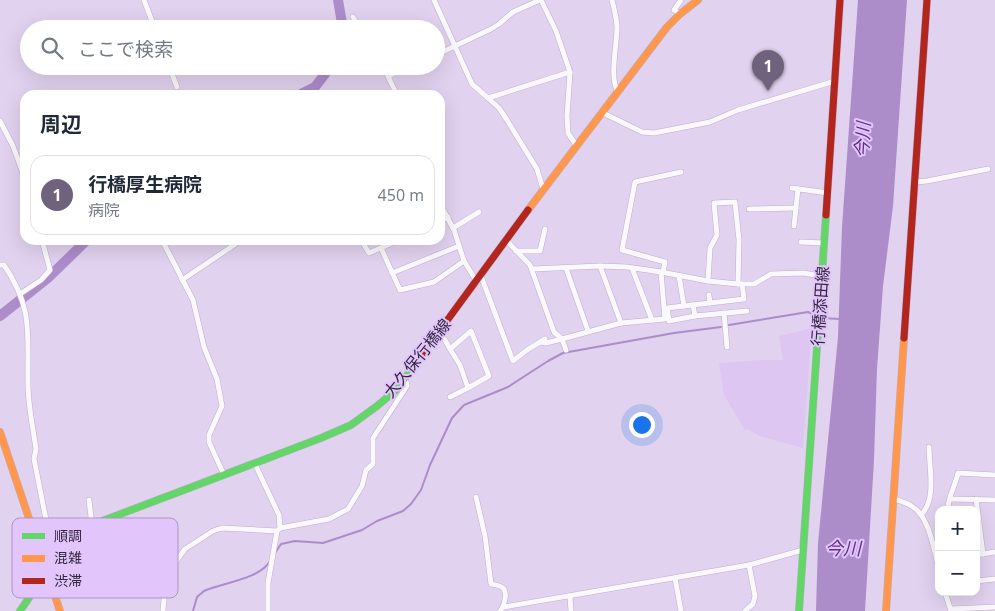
<!DOCTYPE html>
<html lang="ja">
<meta charset="utf-8">
<style>
body{margin:0;font-family:"Open Sans","Noto Sans JP",sans-serif;background:#f6f6f7;color:#1f2937}
.controls{position:absolute;right:15px;bottom:15px;display:grid;overflow:hidden;border-radius:10px;box-shadow:0 5px 20px #0002}
.controls button{width:45px;height:45px;display:grid;place-items:center;padding:0;border:0;border-bottom:1px solid #e0e1e3;background:#fff;color:#1f2937;font:25px sans-serif}
.you{position:absolute;left:641px;top:424px;width:18px;height:18px;margin:-12px;border:4px solid #fff;border-radius:50%;background:#1a73e8;box-shadow:0 0 0 8px #1a73e833}
.badge{display:grid;place-items:center;width:32px;height:32px;border-radius:50%;background:#6f627c;color:#fff;font-size:16px;font-weight:700}
.pin{position:absolute;translate:-50% -41px;filter:drop-shadow(0 1px 2px #0008)}
.pin::after{content:'';position:absolute;top:26px;width:18px;height:15px;background:inherit;clip-path:polygon(0 0,100% 0,50% 100%)}
.list{margin:0;padding:0;list-style:none}
h2{display:flex;justify-content:space-between;align-items:center;height:65px;margin:0;padding:0 20px;font-size:21px}
h2 small{font-size:16px;font-weight:400;color:#747a83}
.list li{display:grid;grid-template-columns:32px 1fr auto;gap:15px;align-items:center;box-sizing:border-box;height:80px;margin:0 10px 10px;padding:0 10px;border:1px solid #e0e1e3;border-radius:15px}
.list b{display:block;font-size:19px;white-space:nowrap}
.list p{margin:0;font-size:16px;white-space:nowrap;color:#747a83}
.list em{font-size:16px;font-style:normal;color:#747a83}
.icon{flex:none;width:28px;height:28px;fill:none;stroke:currentColor;stroke-width:2;stroke-linecap:round;stroke-linejoin:round}
.map{position:relative;flex:none;width:995px;height:611px;overflow:hidden}
.search{position:absolute;background:#fff;box-shadow:0 5px 20px #0002;left:20px;top:20px;width:425px;height:55px;display:flex;align-items:center;gap:12px;box-sizing:border-box;padding:0 18px;border-radius:28px;color:#747a83;font-size:19px}
.panel{position:absolute;background:#fff;box-shadow:0 5px 20px #0002;left:20px;top:90px;width:425px;height:155px;border-radius:15px}
.map>svg:first-child{display:block}
.built{fill:#dec6f3}
.water{fill:#ad8cca}
.lines{fill:none;stroke-linecap:round;stroke-linejoin:round}
.stream{stroke:#ad8cca;stroke-width:2}
.river{stroke:#ad8cca;stroke-width:10}
.street-casing{stroke:#bcafc9;stroke-width:6}
.fast-casing{stroke:#bcafc9;stroke-width:8}
.slow-casing{stroke:#bcafc9;stroke-width:8}
.jam-casing{stroke:#bcafc9;stroke-width:8}
.street{stroke:#faf8fd;stroke-width:5}
.fast{stroke:#63d668;stroke-width:7}
.slow{stroke:#ff974d;stroke-width:7}
.jam{stroke:#b3261e;stroke-width:7}
.labels{text-anchor:middle;dominant-baseline:central;stroke-width:4;stroke-linejoin:round;paint-order:stroke}
.street-label{font-size:16px;fill:#32253e;stroke:#e2c6fb}
.water-label{font-size:18px;font-style:italic;fill:#632d89;stroke:#e2c6fb}
.key{fill:#e2c6fb;stroke:#ad96c2;stroke-width:1}
.key-label{font-size:14px;fill:#32253e}
</style>
<div class="map">
<svg width="995" height="611" viewBox="0 0 995 611">
<rect width="100%" height="100%" fill="#e1d2ef"/>
<path class="built" d="M812,328L803,448L760,436L748,429L745,430L724,395L719,363L761,360H783L779,336Z"/>
<path class="water" d="M858,0H907L893,206L883,286L877,369L874,460L865,611H816L818,543L838,337L842,227Z"/>
<g class="lines">
<g class="stream">
<path d="M822,318L840,319"/>
<path d="M729,325L808,312L815,315"/>
<path d="M275,553L281,544L295,541L323,543L362,530L377,521L403,511L411,504L421,490L430,465L452,418L464,405L508,387L548,361L563,353L674,333L721,327"/>
<path d="M193,611L197,597L204,591C222,583 260,579 270,561"/>
</g>
<g class="river">
<path d="M338,0L343,29"/>
<path d="M299,95L315,87L331,66"/>
<path d="M0,316L49,277L87,240"/>
</g>
<g class="street-casing">
<g id="street">
<path d="M144,0L155,29"/>
<path d="M434,0L472,84L488,98L570,72"/>
<path d="M541,0L556,31L570,72L567,116L568,133L576,145"/>
<path d="M612,0C614,9 617,19 617,28C617,44 609,79 618,91"/>
<path d="M680,14L674,10L681,0"/>
<path d="M353,17L360,29"/>
<path d="M436,55L491,29L499,24L513,12L540,0"/>
<path d="M169,66L177,87"/>
<path d="M383,66L397,95"/>
<path d="M389,76L407,66"/>
<path d="M488,98L499,108L507,120L537,169L543,189"/>
<path d="M601,112L642,132L654,133L710,122L738,110L835,81"/>
<path d="M0,121L13,146L25,179"/>
<path d="M915,182L927,181L988,169"/>
<path d="M792,188L828,193"/>
<path d="M440,204L454,230L464,261L477,282"/>
<path d="M749,209L796,208"/>
<path d="M440,221L448,217"/>
<path d="M794,226L798,189"/>
<path d="M453,228L479,212"/>
<path d="M162,240L193,300L204,347L217,379L222,406L209,435V442L224,475"/>
<path d="M506,240L530,265L554,332L562,339L621,323L665,319L661,272"/>
<path d="M801,242L824,243"/>
<path d="M363,243L369,253L399,240"/>
<path d="M381,248L400,290L434,282L464,261"/>
<path d="M516,251H540L545,229"/>
<path d="M0,265H4C34,309 27,335 28,384C28,405 33,428 36,449L34,459L53,555L57,558"/>
<path d="M600,266L621,323"/>
<path d="M566,268L588,331"/>
<path d="M632,268L652,320"/>
<path d="M532,269L600,266L627,267L661,272L708,281L738,284H754L771,274L803,273L822,276"/>
<path d="M663,272L665,262L622,250L635,182L681,172"/>
<path d="M392,273L459,246"/>
<path d="M481,276L513,361L527,350L545,339"/>
<path d="M679,276L684,306L744,299L742,284"/>
<path d="M182,280L237,243L244,240"/>
<path d="M708,281L710,248L717,235L714,203L735,202L739,240L738,284"/>
<path d="M20,294L41,280L50,270L42,240"/>
<path d="M709,295L710,303"/>
<path d="M684,306L667,308L669,321L695,316L693,305"/>
<path d="M724,313L727,347"/>
<path d="M695,316L747,311"/>
<path d="M440,331L450,349L471,331L489,376L468,388L460,365L450,349"/>
<path d="M541,342L546,343L562,339L566,350"/>
<path d="M450,397L468,388"/>
<path d="M255,464L279,515L280,528L277,531L268,583V611"/>
<path d="M476,497L485,536L491,584C495,585 500,585 503,588C508,593 504,607 500,611"/>
<path d="M894,499C900,501 907,503 913,507C930,518 934,551 939,569"/>
<path d="M950,499L995,500"/>
<path d="M976,499L983,554"/>
<path d="M89,500L92,525"/>
<path d="M948,510C947,499 956,484 958,473L995,475"/>
<path d="M921,515C937,499 929,468 929,447"/>
<path d="M280,528L329,519L348,509L362,486L366,470L373,464V438L407,386L405,377"/>
<path d="M976,555L995,552"/>
<path d="M675,578L681,611"/>
<path d="M976,581L995,579"/>
<path d="M945,592L951,611"/>
<path d="M570,597L571,611"/>
<path d="M504,607L749,565L803,550"/>
<path d="M951,609L995,607"/>
<path d="M163,611L165,587L177,560L185,549L213,531L222,528L277,531"/>
<path d="M745,611L753,604L755,596L749,565"/>
</g>
</g>
<g class="fast-casing">
<g id="fast">
<path d="M20,611L69,539L81,529L321,438L351,425L377,406L396,390L413,367"/>
<path d="M799,611L826,215"/>
</g>
</g>
<g class="slow-casing">
<g id="slow">
<path d="M528,210L667,27L680,14L698,0"/>
<path d="M0,432L60,611"/>
<path d="M886,611L904,338"/>
</g>
</g>
<g class="jam-casing">
<g id="jam">
<path d="M826,215L840,0"/>
<path d="M904,338L927,0"/>
<path d="M413,367L528,210"/>
</g>
</g>
<use href="#street" class="street"/>
<use href="#fast" class="fast"/>
<use href="#slow" class="slow"/>
<use href="#jam" class="jam"/>
</g>
<g class="labels">
<g class="street-label">
<text transform="translate(820 306) rotate(-86)">行橋添田線</text>
<text transform="translate(417 358) rotate(-51)">大久保行橋線</text>
</g>
<g class="water-label">
<text transform="translate(862 140) rotate(-87)">今川</text>
<text x="843" y="548">今川</text>
</g>
</g>
<rect x="12" y="518" width="166" height="80" rx="8" class="key"/>
<rect x="22" y="533" width="23" height="6" fill="#63d668"/>
<rect x="22" y="555" width="23" height="7" fill="#ff974d"/>
<rect x="22" y="578" width="23" height="6" fill="#b3261e"/>
<g class="key-label">
<text x="54" y="541">順調</text>
<text x="54" y="563">混雑</text>
<text x="54" y="586">渋滞</text>
</g>
</svg>
<div class="controls">
<button>+</button>
<button>−</button>
</div>
<div class="you"></div>
<div class="pin badge" style="left:768px;top:91px">1</div>
<div class="search"><svg class="icon" aria-label="search" viewBox="0 0 24 24"><circle cx="10" cy="10" r="6"/><path d="M15 15l6 6"/></svg>ここで検索</div>
<section class="panel">
<h2>周辺<small></small></h2>
<ul class="list">
<li><span class="badge">1</span><div><b>行橋厚生病院</b><p>病院</p></div><em>450 m</em></li>
</ul>
</section>
</div>
